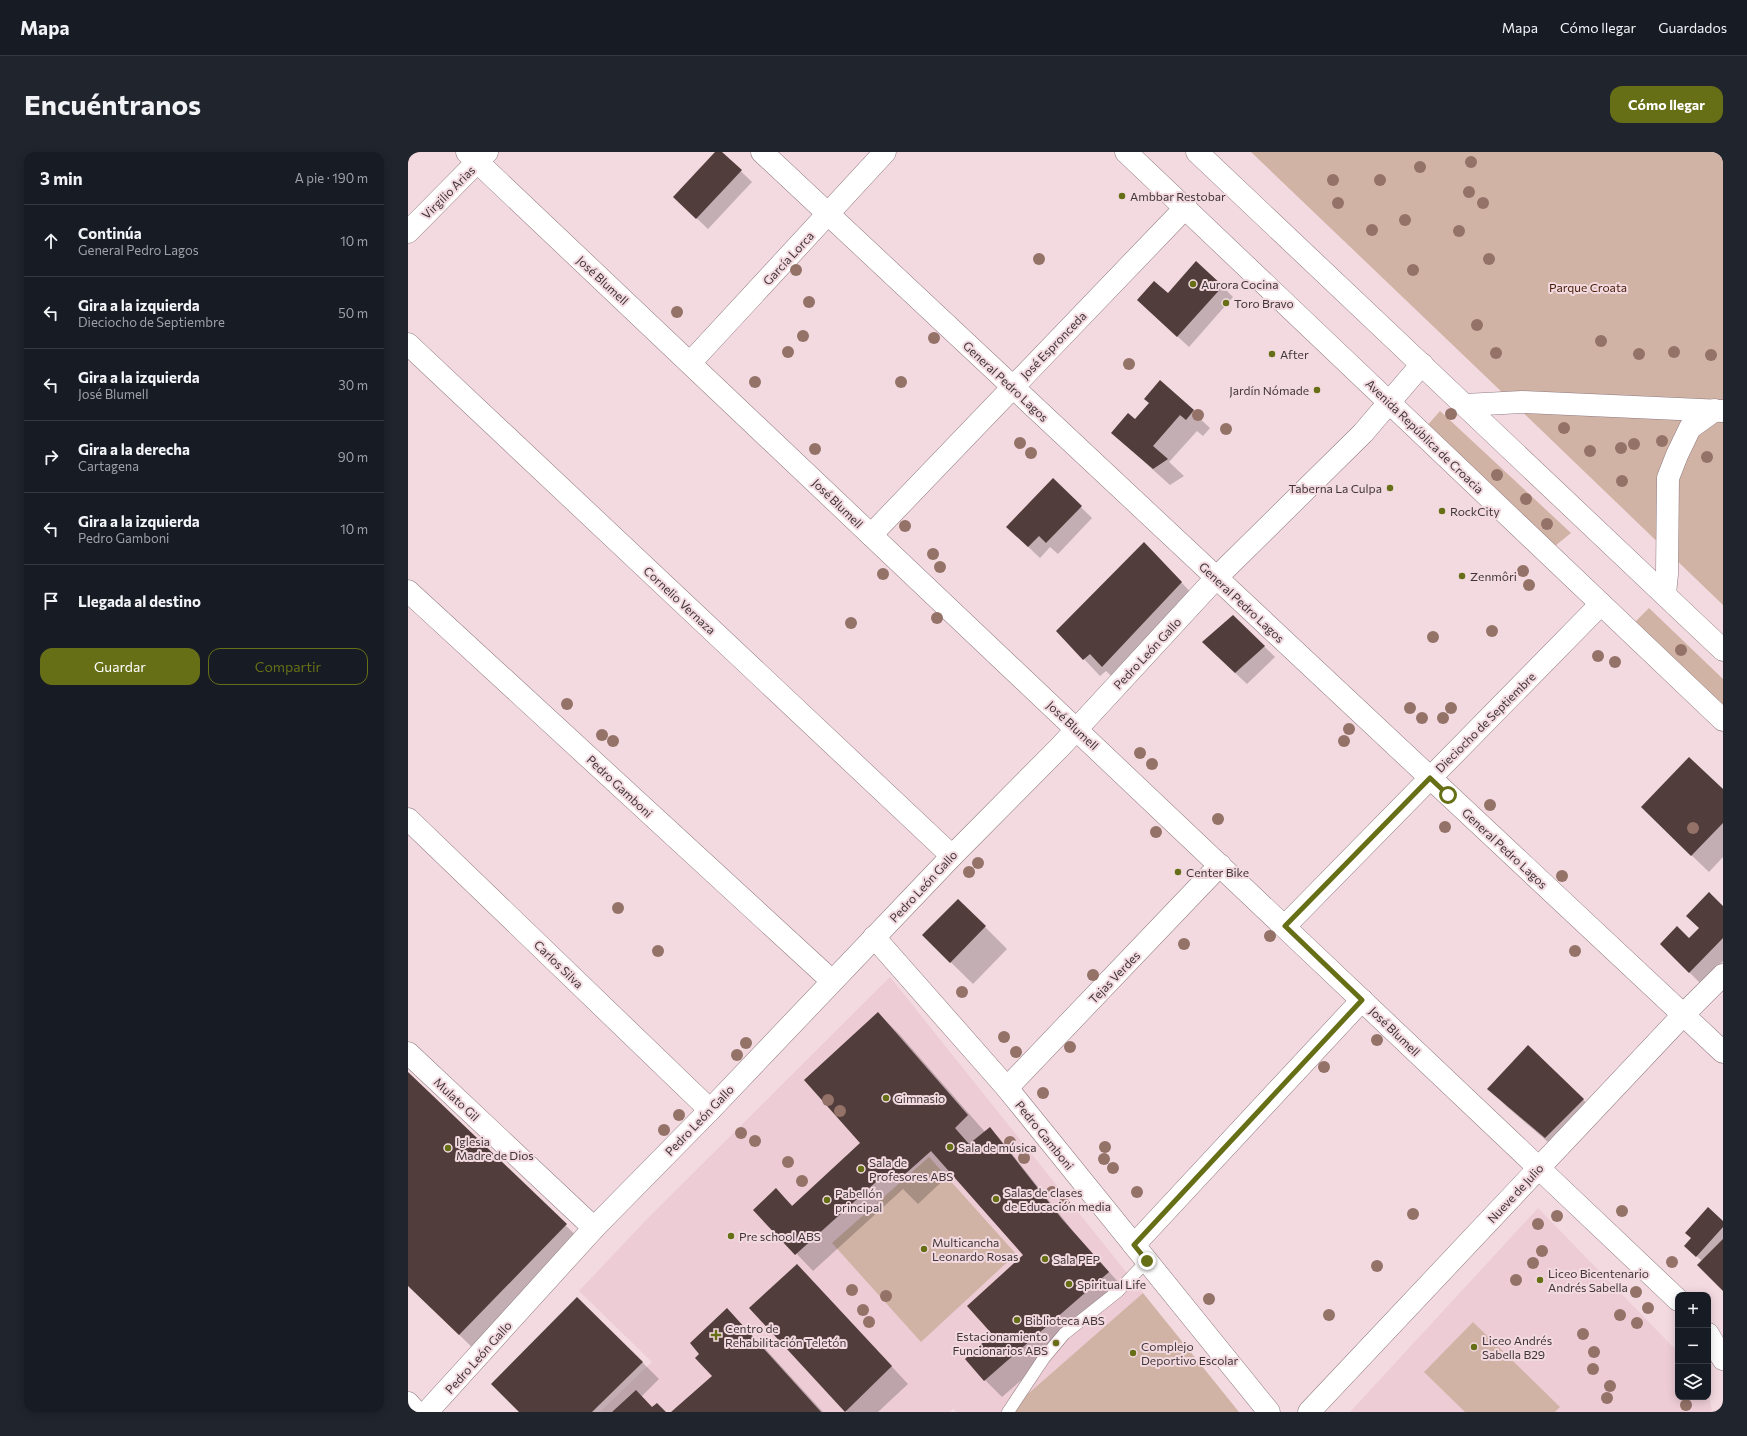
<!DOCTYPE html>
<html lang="es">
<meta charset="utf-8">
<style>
body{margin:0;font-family:Commissioner,sans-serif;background:#20242c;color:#f1f3f6}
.controls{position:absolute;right:12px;bottom:12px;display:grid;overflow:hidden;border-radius:8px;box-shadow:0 2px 10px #0003}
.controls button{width:36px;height:36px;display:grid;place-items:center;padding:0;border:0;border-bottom:1px solid #363941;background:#171b24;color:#f1f3f6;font:20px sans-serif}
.stop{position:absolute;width:12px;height:12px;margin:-9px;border:3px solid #666f16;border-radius:50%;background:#fff}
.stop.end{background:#666f16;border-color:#fff;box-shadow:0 1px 4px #0008}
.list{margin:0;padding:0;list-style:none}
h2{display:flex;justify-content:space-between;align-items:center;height:52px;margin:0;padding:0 16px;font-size:17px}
h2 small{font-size:13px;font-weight:400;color:#9ea1a6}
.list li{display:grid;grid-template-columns:26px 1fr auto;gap:12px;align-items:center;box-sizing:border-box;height:72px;padding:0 16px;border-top:1px solid #363941}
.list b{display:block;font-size:15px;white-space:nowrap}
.list p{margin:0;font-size:13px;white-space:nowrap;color:#9ea1a6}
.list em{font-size:13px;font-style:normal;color:#9ea1a6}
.actions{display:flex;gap:8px;padding:12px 16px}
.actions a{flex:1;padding:9px 0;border:1px solid #666f16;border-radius:12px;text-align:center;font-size:14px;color:#666f16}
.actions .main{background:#666f16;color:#fff}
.icon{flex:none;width:22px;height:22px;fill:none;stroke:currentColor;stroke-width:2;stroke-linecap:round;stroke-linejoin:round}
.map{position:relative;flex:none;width:1315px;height:1260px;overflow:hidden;border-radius:12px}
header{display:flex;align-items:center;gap:24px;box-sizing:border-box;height:56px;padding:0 20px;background:#171b24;border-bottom:1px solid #363941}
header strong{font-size:19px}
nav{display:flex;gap:22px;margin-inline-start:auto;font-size:14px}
.intro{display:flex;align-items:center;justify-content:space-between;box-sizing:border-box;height:96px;padding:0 24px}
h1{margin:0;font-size:28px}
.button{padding:10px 18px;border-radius:12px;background:#666f16;color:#fff;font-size:14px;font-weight:700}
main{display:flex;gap:24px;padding:0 24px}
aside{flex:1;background:#171b24;border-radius:12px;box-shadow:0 2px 10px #0003}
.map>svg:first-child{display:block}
.built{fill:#edccd5}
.green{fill:#d1b3a5}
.shadow{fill:#0003}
.building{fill:#513d3b}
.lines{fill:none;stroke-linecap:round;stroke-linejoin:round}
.lane-casing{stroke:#907b80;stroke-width:13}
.street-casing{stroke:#907b80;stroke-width:23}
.secondary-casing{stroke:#907b80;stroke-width:23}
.highway-casing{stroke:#907b80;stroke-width:23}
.lane{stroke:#fff;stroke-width:12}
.street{stroke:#fff;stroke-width:22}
.secondary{stroke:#fff;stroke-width:22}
.highway{stroke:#fff;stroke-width:22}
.tree{fill:#947268}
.route{stroke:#666f16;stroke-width:5}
.poi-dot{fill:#666f16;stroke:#f3dae0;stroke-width:1.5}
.labels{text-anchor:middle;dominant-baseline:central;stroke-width:4;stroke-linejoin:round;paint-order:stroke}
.street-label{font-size:12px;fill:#403639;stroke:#f3dae0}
.poi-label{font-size:12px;fill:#403639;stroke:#f3dae0;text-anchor:start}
.park-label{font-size:12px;fill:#471d06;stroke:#f3dae0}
</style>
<header>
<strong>Mapa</strong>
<nav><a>Mapa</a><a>Cómo llegar</a><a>Guardados</a></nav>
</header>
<div class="intro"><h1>Encuéntranos</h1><a class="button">Cómo llegar</a></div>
<main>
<aside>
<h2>3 min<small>A pie · 190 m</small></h2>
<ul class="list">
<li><svg class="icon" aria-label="ahead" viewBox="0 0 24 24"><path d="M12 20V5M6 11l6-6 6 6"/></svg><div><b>Continúa</b><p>General Pedro Lagos</p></div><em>10 m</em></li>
<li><svg class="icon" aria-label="left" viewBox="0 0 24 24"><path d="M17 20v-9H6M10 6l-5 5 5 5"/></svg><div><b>Gira a la izquierda</b><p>Dieciocho de Septiembre</p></div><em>50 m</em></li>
<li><svg class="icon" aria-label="left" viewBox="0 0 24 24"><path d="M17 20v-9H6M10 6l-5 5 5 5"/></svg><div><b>Gira a la izquierda</b><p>José Blumell</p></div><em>30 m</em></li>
<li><svg class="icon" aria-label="right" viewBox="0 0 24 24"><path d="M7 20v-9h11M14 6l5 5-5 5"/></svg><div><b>Gira a la derecha</b><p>Cartagena</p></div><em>90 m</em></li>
<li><svg class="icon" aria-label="left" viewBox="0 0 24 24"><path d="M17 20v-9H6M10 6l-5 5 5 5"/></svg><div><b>Gira a la izquierda</b><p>Pedro Gamboni</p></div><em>10 m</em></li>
<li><svg class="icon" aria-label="arrive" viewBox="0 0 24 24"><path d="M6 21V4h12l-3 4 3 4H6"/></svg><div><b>Llegada al destino</b></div></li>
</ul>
<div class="actions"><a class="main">Guardar</a><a>Compartir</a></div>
</aside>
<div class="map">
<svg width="1315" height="1260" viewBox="0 0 1315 1260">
<rect width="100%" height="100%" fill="#f3dae0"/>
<g class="built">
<path d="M482,825L735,1141L599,1260H548L545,1257L542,1260H192L244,1210L171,1139L238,1068Z"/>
<path d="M1130,1056L1270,1200V1245H1300V1236L1304,1260H942Z"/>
</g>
<g class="green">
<path d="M843,0H1315V453L1074,221Z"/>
<path d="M1032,259L1163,381L1147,394L1018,275Z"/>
<path d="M1241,456L1315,527V555L1227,470Z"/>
<path d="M521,1005L608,1102L513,1190L424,1091Z"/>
<path d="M735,1141L831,1260H599Z"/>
<path d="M1065,1170L1152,1255L1147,1260H1057L1016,1220Z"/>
</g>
<g class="shadow">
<path d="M308,0H313L344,30L300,77L278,56Z"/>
<path d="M814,134L825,145L781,195L730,148L760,142Z"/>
<path d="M752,230L802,276L795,284L789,279L761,310L776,324L762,333L704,281L727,268L742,252Z"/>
<path d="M645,328L684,366L650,402L642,395L632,406L611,386Z"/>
<path d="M736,391L790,448L711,531L698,519L692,524L676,507Z"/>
<path d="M825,464L867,505L839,532L806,501Z"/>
<path d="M1315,639V705L1301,720L1251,672Z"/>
<path d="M550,748L599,797L565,832L515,783Z"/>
<path d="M1315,755V809L1293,832L1253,792L1281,788Z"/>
<path d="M470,861L492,883L577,980L582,976L593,988L665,1079L711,1131L678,1171L594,1245L577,1228L586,1182L616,1103L544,1020L510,1052L495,1037L405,1119L347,1058L368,1038L385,1054L454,991Z"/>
<path d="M1121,895L1192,964L1154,1002L1098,954L1081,937Z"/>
<path d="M0,921L180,1095L73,1204L0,1133Z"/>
<path d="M1315,1070V1137L1294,1109L1278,1094Z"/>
<path d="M405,1130L500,1232L470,1260H439L342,1156Z"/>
<path d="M319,1158L350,1189L415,1260H265L305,1224Z"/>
<path d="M234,1210L251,1227L233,1245L245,1256L257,1260H113Z"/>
</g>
<g class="building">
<path d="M307,0H314L334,18L288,67L265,45Z"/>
<path d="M788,109L815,134L769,185L729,148L746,129L760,141Z"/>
<path d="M752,228L786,258L778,268L772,263L745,294L760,307L745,317L703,281L720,261L727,267L741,251L736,247Z"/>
<path d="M645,326L674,354L638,391L631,384L620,395L598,375Z"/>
<path d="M736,390L774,430L694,515L682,502L675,508L648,479Z"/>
<path d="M825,463L857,494L827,521L794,490Z"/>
<path d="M1281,605L1315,637V671L1283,704L1233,655Z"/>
<path d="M1301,740L1315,754V786L1281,821L1252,792L1269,774L1281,786L1291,776L1278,764Z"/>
<path d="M550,747L578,774L542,811L514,783Z"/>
<path d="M470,860L560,963L547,976L561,992L582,975L654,1067L701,1120L576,1229L557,1207L584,1182L559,1154L615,1103L523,999L487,1031L478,1021L387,1103L345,1058L368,1036L384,1054L452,991L396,928Z"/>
<path d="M1120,893L1176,947L1137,986L1079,937Z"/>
<path d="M0,920L159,1072L51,1183L0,1134Z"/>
<path d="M1300,1055L1315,1069V1075L1288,1105L1276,1094L1283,1086L1277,1081Z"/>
<path d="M1315,1087V1139L1289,1113Z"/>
<path d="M389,1112L484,1214L437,1260L341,1156Z"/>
<path d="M169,1145L235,1210L184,1260H111L83,1232Z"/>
<path d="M319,1156L413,1260H263L304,1224L287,1206L291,1202L282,1191Z"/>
<path d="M228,1238L244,1255L249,1251L258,1260H204Z"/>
</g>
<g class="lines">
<g class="lane-casing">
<path id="lane" d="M600,1260L636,1206L656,1182L709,1140L739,1109"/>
</g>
<g class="street-casing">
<g id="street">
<path d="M59,0L1270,1148"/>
<path d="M354,0L1315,900"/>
<path d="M0,80L79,0"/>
<path d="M0,192L544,704"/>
<path d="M282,211L477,0"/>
<path d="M1057,253L1114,250L1315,259"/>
<path d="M463,383L778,55"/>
<path d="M0,439L424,829"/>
<path d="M1257,442L1259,422L1260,326L1269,303L1282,276L1307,258"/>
<path d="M0,667L302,958"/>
<path d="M877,774L1193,452"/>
<path d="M466,785L599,936L861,1260"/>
<path d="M0,901L186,1076"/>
<path d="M599,936L812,713"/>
<path d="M726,1093L954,848"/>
<path d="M1300,1182L1315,1207"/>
<path d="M901,1260L1275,863L1315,823"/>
</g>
</g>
<g class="secondary-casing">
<g id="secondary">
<path d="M0,1251L8,1260"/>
<path d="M19,1260L186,1076L302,958L544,704L653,594L808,426L955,281L1014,212"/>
</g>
</g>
<g class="highway-casing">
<g id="highway">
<path d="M718,0L1315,568"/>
<path d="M789,0L1315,498"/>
</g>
</g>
<use href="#lane" class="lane"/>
<use href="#street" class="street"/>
<use href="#secondary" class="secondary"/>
<use href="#highway" class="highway"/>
</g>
<g class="tree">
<circle cx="1063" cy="10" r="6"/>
<circle cx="1012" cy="15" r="6"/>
<circle cx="925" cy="28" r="6"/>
<circle cx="972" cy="28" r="6"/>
<circle cx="1061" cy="40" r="6"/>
<circle cx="930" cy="51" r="6"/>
<circle cx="1075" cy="51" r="6"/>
<circle cx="997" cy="68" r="6"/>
<circle cx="964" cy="78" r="6"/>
<circle cx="1051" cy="79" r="6"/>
<circle cx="631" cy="107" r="6"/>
<circle cx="1081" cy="107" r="6"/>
<circle cx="388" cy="118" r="6"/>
<circle cx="1005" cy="118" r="6"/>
<circle cx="401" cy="150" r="6"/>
<circle cx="269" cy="160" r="6"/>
<circle cx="1069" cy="173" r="6"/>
<circle cx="395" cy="184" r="6"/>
<circle cx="526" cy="186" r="6"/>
<circle cx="1193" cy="189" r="6"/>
<circle cx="380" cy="200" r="6"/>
<circle cx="1266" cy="200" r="6"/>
<circle cx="1088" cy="201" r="6"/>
<circle cx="1231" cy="202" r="6"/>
<circle cx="1303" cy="203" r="6"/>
<circle cx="721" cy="212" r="6"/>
<circle cx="347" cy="230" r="6"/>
<circle cx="493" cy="230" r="6"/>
<circle cx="1043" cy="262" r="6"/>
<circle cx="790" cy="263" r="6"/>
<circle cx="1156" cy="276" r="6"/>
<circle cx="818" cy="277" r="6"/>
<circle cx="1254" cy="289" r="6"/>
<circle cx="612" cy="291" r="6"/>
<circle cx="1226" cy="292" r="6"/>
<circle cx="1213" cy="296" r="6"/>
<circle cx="407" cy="297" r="6"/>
<circle cx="1182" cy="299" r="6"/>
<circle cx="623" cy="301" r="6"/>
<circle cx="1299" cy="305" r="6"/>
<circle cx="1089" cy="323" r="6"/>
<circle cx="1214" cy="329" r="6"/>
<circle cx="1118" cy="347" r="6"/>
<circle cx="1139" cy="372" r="6"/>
<circle cx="497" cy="374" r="6"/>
<circle cx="525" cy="402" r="6"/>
<circle cx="532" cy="415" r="6"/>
<circle cx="1115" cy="419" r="6"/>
<circle cx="475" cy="422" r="6"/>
<circle cx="1121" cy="433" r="6"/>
<circle cx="529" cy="466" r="6"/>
<circle cx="443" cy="471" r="6"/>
<circle cx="1084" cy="479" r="6"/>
<circle cx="1025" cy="485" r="6"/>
<circle cx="1273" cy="498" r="6"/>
<circle cx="1190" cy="504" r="6"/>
<circle cx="1207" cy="510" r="6"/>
<circle cx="159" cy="552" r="6"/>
<circle cx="1002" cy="556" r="6"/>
<circle cx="1043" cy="556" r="6"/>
<circle cx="1014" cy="566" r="6"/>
<circle cx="1035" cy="566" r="6"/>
<circle cx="941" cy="577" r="6"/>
<circle cx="194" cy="583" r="6"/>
<circle cx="205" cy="589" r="6"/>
<circle cx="936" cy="589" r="6"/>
<circle cx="732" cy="601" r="6"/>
<circle cx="744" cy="612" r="6"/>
<circle cx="1082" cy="653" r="6"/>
<circle cx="810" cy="667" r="6"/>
<circle cx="1037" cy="675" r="6"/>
<circle cx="1285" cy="676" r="6"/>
<circle cx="748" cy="680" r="6"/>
<circle cx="570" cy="711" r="6"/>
<circle cx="561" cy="720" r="6"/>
<circle cx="1154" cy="724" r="6"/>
<circle cx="210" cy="756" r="6"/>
<circle cx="862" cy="784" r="6"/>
<circle cx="776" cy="792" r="6"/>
<circle cx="250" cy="799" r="6"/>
<circle cx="1167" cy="799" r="6"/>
<circle cx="685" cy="823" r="6"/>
<circle cx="554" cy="840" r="6"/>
<circle cx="596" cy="885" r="6"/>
<circle cx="969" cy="888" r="6"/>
<circle cx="338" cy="891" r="6"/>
<circle cx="662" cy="895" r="6"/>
<circle cx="608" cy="900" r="6"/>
<circle cx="329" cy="903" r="6"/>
<circle cx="916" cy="915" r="6"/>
<circle cx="635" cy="941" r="6"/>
<circle cx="420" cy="948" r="6"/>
<circle cx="432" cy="959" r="6"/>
<circle cx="271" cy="963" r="6"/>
<circle cx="256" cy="978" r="6"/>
<circle cx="333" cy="981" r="6"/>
<circle cx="347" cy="989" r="6"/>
<circle cx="602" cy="990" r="6"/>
<circle cx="697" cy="995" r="6"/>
<circle cx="616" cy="1006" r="6"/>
<circle cx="696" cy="1007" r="6"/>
<circle cx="380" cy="1010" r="6"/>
<circle cx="705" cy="1016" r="6"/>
<circle cx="394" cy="1029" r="6"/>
<circle cx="644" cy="1040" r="6"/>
<circle cx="729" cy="1040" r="6"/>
<circle cx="656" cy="1052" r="6"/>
<circle cx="1214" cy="1059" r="6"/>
<circle cx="1005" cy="1062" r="6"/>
<circle cx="1149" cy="1064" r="6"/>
<circle cx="1130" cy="1072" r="6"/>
<circle cx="1134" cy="1099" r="6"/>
<circle cx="1264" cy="1110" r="6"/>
<circle cx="1125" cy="1111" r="6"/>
<circle cx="969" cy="1114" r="6"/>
<circle cx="1108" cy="1128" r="6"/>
<circle cx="444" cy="1138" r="6"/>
<circle cx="1228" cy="1140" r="6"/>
<circle cx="478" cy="1144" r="6"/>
<circle cx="801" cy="1147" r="6"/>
<circle cx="1240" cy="1156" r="6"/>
<circle cx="455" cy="1158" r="6"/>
<circle cx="921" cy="1163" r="6"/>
<circle cx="1212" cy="1163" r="6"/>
<circle cx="461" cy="1170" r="6"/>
<circle cx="1229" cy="1171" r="6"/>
<circle cx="1175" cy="1182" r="6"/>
<circle cx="1186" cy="1200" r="6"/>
<circle cx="1185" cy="1217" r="6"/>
<circle cx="1202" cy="1234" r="6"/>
<circle cx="1199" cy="1246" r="6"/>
<circle cx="1278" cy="1253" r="6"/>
</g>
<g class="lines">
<path class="route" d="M739,1109L726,1093L954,848L877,774L1022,626L1040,643"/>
</g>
<g class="poi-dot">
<circle cx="714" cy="44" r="4"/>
<circle cx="785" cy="132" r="4"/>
<circle cx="818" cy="151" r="4"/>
<circle cx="864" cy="202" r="4"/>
<circle cx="909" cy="238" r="4"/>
<circle cx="982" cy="336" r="4"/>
<circle cx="1034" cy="359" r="4"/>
<circle cx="1054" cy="424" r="4"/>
<circle cx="770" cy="720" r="4"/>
<circle cx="478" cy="946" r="4"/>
<circle cx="542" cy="995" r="4"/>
<circle cx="40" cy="996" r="4"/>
<circle cx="453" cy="1017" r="4"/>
<circle cx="588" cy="1047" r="4"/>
<circle cx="419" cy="1048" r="4"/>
<circle cx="323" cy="1084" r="4"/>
<circle cx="516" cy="1097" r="4"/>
<circle cx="637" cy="1107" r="4"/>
<circle cx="1132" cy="1128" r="4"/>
<circle cx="661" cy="1132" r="4"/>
<circle cx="609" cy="1168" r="4"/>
<path d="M306 1177h4v4h4v4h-4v4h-4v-4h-4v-4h4z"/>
<circle cx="648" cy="1191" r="4"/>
<circle cx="1066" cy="1195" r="4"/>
<circle cx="725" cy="1201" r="4"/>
</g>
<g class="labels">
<g class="street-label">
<text transform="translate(40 40) rotate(-45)">Virgilio Arias</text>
<text transform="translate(380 106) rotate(-47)">García Lorca</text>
<text transform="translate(195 128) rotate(43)">José Blumell</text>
<text transform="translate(645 193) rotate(-46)">José Espronceda</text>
<text transform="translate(598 229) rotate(43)">General Pedro Lagos</text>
<text transform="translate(1017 284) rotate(44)">Avenida República de Croacia</text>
<text transform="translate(430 351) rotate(44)">José Blumell</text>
<text transform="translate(272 448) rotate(43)">Cornelio Vernaza</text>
<text transform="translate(834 450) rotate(43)">General Pedro Lagos</text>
<text transform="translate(739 501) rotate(-47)">Pedro León Gallo</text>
<text transform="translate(1077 570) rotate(-45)">Dieciocho de Septiembre</text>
<text transform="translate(665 573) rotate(43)">José Blumell</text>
<text transform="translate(212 634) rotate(43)">Pedro Gamboni</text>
<text transform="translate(1097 696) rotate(43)">General Pedro Lagos</text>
<text transform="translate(515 734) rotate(-47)">Pedro León Gallo</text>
<text transform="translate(151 812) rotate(44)">Carlos Silva</text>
<text transform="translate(706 825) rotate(-46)">Tejas Verdes</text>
<text transform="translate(987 879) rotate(44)">José Blumell</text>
<text transform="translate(49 947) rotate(43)">Mulato Gil</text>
<text transform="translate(291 968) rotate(-46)">Pedro León Gallo</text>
<text transform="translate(637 983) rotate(51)">Pedro Gamboni</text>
<text transform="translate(1107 1041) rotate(-47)">Nueve de Julio</text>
<text transform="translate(70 1205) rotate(-48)">Pedro León Gallo</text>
</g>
<g class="poi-label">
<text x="722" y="44">Ambbar Restobar</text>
<text x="793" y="132">Aurora Cocina</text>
<text x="826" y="151">Toro Bravo</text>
<text x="872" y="202">After</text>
<text x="901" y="238" text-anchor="end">Jardín Nómade</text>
<text x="974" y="336" text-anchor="end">Taberna La Culpa</text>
<text x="1042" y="359">RockCity</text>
<text x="1062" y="424">Zenmôri</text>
<text x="778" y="720">Center Bike</text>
<text x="486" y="946">Gimnasio</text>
<text x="48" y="989">Iglesia<tspan x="48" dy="14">Madre de Dios</tspan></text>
<text x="550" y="995">Sala de música</text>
<text x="461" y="1010">Sala de<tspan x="461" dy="14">Profesores ABS</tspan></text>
<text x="596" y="1040">Salas de clases<tspan x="596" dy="14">de Educación media</tspan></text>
<text x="427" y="1041">Pabellón<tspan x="427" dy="14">principal</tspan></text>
<text x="331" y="1084">Pre school ABS</text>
<text x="524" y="1090">Multicancha<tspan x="524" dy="14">Leonardo Rosas</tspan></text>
<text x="645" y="1107">Sala PEP</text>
<text x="1140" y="1121">Liceo Bicentenario<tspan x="1140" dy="14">Andrés Sabella</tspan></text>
<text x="669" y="1132">Spiritual Life</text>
<text x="617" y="1168">Biblioteca ABS</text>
<text x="317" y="1176">Centro de<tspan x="317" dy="14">Rehabilitación Teletón</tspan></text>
<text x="640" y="1184" text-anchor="end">Estacionamiento<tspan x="640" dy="14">Funcionarios ABS</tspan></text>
<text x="1074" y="1188">Liceo Andrés<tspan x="1074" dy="14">Sabella B29</tspan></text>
<text x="733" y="1194">Complejo<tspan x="733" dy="14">Deportivo Escolar</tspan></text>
</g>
<g class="park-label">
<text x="1180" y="135">Parque Croata</text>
</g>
</g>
</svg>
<div class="controls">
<button>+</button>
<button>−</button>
<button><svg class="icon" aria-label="layers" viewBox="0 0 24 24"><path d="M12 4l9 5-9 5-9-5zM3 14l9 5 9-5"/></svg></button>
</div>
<div class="stop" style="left:1040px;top:643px"></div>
<div class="stop end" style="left:739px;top:1109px"></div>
</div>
</main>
